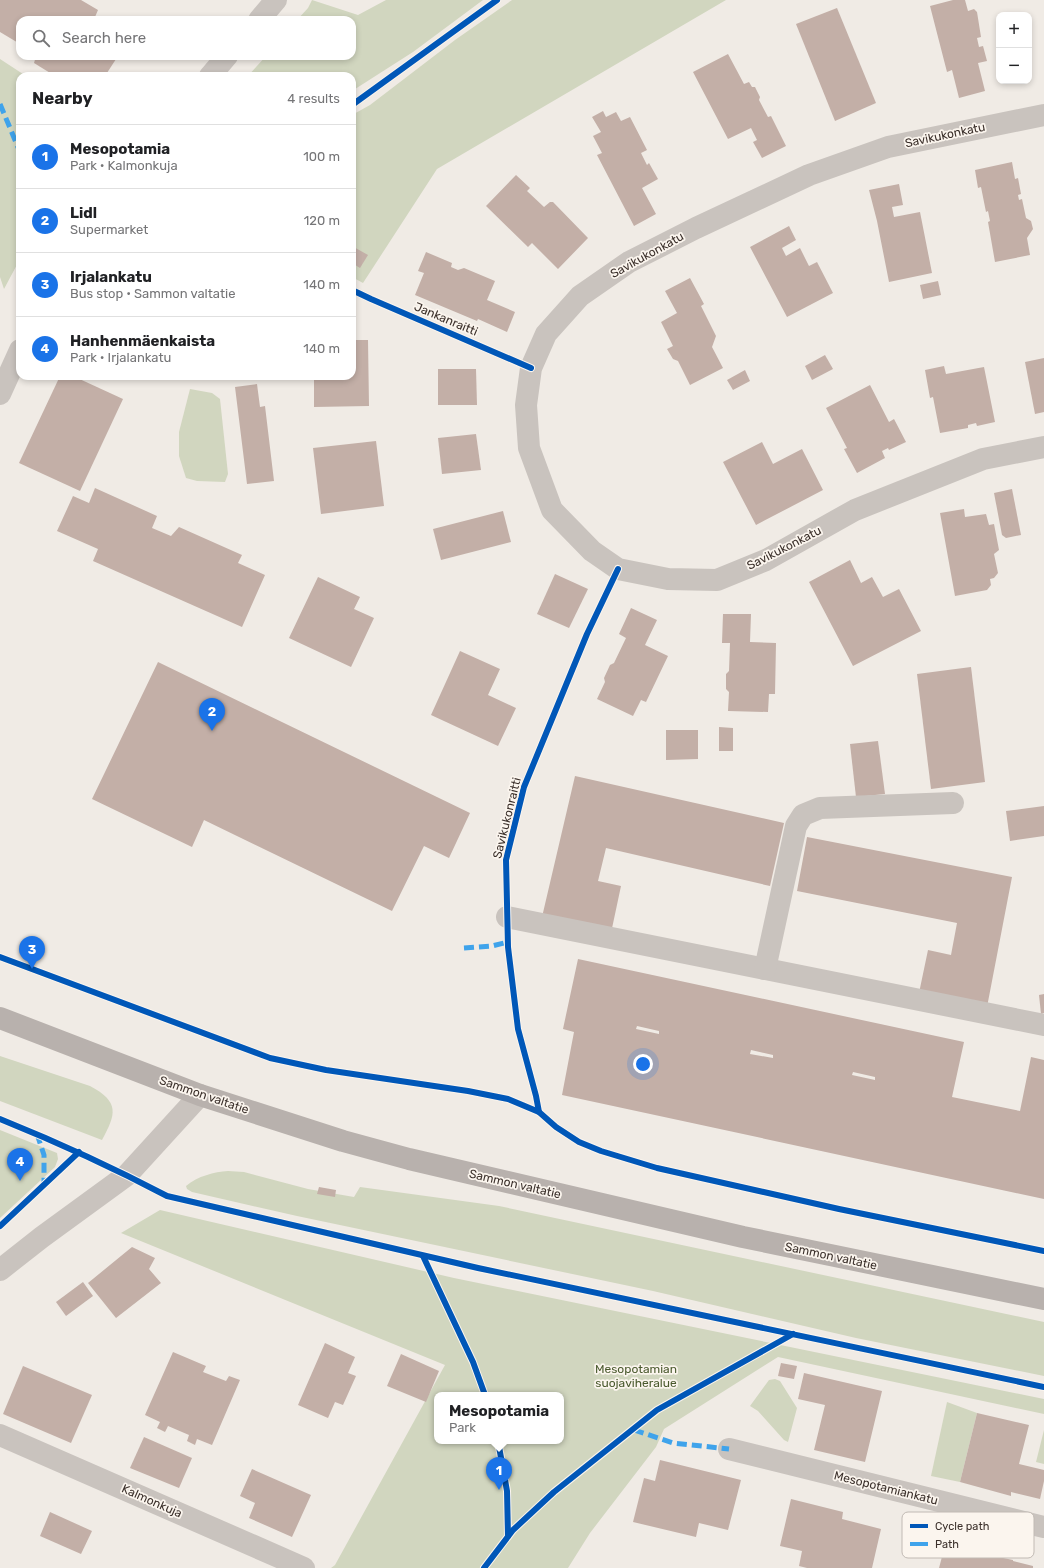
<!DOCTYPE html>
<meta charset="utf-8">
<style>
body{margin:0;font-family:Rubik,sans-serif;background:#f2f2f2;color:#202124}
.controls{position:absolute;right:12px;top:12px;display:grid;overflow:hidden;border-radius:8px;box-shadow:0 2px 6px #0003}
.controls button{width:36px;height:36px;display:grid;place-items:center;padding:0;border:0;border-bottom:1px solid #e0e0e0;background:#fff;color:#202124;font:20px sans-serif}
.you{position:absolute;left:643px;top:1064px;width:14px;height:14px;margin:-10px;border:3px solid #fff;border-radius:50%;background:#1a73e8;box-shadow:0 0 0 6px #1a73e833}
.badge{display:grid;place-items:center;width:26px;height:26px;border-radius:50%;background:#1a73e8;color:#fff;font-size:13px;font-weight:700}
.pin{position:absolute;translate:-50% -33px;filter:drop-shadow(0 1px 2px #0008)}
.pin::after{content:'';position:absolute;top:21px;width:14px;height:12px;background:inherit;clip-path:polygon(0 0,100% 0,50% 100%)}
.popup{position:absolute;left:434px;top:1392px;width:130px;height:52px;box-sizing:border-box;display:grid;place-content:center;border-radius:8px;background:#fff;filter:drop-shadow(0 1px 3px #0005);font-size:13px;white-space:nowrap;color:#757577}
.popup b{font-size:15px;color:#202124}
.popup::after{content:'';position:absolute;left:50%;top:100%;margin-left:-8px;border:8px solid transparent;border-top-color:#fff}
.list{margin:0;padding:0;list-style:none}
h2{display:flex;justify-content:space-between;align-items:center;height:52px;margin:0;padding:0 16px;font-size:17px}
h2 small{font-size:13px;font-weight:400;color:#757577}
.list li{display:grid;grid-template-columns:26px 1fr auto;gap:12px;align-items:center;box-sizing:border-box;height:64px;padding:0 16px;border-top:1px solid #e0e0e0}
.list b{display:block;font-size:15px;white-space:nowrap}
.list p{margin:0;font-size:13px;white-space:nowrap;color:#757577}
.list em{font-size:13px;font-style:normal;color:#757577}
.icon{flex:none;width:22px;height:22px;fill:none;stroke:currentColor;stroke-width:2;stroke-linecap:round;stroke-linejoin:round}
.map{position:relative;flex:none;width:1044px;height:1568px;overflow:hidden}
.search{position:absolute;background:#fff;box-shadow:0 2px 6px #0003;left:16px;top:16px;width:340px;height:44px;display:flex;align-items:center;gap:10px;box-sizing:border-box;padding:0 14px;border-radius:12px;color:#757577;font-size:15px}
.panel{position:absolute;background:#fff;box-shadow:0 2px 6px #0003;left:16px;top:72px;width:340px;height:308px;border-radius:12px}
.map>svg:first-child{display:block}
.green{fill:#d1d6bf;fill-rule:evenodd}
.building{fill:#c3afa7;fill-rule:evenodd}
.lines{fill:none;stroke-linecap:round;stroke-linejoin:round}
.minor{stroke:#c9c3be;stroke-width:22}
.major{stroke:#b8b1ad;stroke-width:22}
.quiet{stroke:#3fa3eb;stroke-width:5;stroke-dasharray:10 5;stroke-linecap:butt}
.cycleway-casing{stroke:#fbf5ee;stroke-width:8}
.cycleway{stroke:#0057b8;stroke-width:6}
.labels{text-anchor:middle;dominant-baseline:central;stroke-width:3.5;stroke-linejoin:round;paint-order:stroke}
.street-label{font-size:12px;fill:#3b302b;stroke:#fbf5ee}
.park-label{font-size:12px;fill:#4a5a2e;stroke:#fbf5ee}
.key{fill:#fbf5ee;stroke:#c1bab4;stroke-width:1}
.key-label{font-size:11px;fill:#3b302b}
</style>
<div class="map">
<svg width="1044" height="1568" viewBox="0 0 1044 1568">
<rect width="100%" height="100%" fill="#f0ebe5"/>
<g class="green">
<path d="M312,0L358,15L386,0H483L413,52L352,91V76H248L266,56H352V20H297L308,8Z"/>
<path d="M512,0H726L437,169L363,283L352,277V115L370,105L455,40Z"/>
<path d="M0,59L26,76H20V259L4,289L0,277Z"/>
<path d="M190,389L212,393L220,399L228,474L225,482L197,481L186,478L179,456V432Z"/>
<path d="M0,1056L90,1086C120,1102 116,1114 102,1140L0,1101Z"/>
<path d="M0,1130L57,1153L58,1159L55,1167L0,1218Z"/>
<path d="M228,1171L244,1172L308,1189L354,1197L360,1187L499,1206L1044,1322V1376L856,1338L653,1291L297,1216L192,1192L187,1189L186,1186C198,1176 214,1172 228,1171Z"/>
<path d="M160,1210L454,1278L1044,1399V1414L778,1357L664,1429L656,1447L590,1533L568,1568H331L335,1565L445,1365L121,1233ZM437,1395H561V1441H437Z"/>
<path d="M775,1379L780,1381L797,1408L788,1442L784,1440L758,1411L750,1406L769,1380Z"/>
<path d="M947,1402L977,1413L960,1482L931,1476Z"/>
<path d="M1044,1430V1464L1036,1462Z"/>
</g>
<g class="building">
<path d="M0,0H81L98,10L95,17L98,20H20V44L0,32Z"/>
<path d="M953,0H965L968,11L974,9L977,12L981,37L977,38L979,47L983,46L987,61L978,63L985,91L959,98L952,70L947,72L930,6Z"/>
<path d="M837,8L876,103L835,121L796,24Z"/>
<path d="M728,54L744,84L749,82L752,87H755L760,97L759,100L768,117L771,116L786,146L762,158L753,142L757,140L751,128L728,139L693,72Z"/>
<path d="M36,56H118L105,76H55L34,63Z"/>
<path d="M603,111L606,117L616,112L621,121L630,117L647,150L641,153L647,165L649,163L658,179L642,188L656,214L634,226L597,155L602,153L593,136L601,132L592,117Z"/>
<path d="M1012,162L1015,179L1018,178L1021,194L1018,195L1019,200L1022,199L1026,218L1031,221L1033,229L1027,238L1030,255L995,262L988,222L990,221L988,211L986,212L981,187L978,188L975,170Z"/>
<path d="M516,175L530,188L527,191L544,207L550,202H553L588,238L558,269L532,243L528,247L486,206Z"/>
<path d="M899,184L903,205L892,207L894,217L920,212L932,273L889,282L877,221L869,190Z"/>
<path d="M789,226L796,240L782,248L786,256L800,248L809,266L817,262L833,293L787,317L750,247Z"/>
<path d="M352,246L368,255L360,268L352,263Z"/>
<path d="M426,252L452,263L451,267L458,270L464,268L495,281L487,300L515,312L507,332L478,319L477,321L415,295L424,273L418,271Z"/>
<path d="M690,278L704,304L701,306L716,336L712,347L723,368L690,385L678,361L673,359L667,349L673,346L661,322L677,313L665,291Z"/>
<path d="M938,281L941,295L923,299L920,285Z"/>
<path d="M352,340H368L369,406L314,407V376H352Z"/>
<path d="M825,355L833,369L812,380L805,366Z"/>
<path d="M1044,358V412L1035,414L1025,362Z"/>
<path d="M944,366L946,374L984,367L995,422L977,426L976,423L968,425V428L940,433L933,397L930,398L925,370Z"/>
<path d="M438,369H476L477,405H438Z"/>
<path d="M745,370L750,381L733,390L727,380Z"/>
<path d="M60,376H73L123,399L80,491L19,463Z"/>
<path d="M257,384L260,407L265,406L274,481L247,484L235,387Z"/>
<path d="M870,385L889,422L894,419L906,442L889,450L888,448L882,451L885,458L857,473L844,449L847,448L826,408Z"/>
<path d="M476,434L481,470L442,474L438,438Z"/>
<path d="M376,441L384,506L321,514L313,448Z"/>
<path d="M762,442L773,464L802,449L823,490L756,525L723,462Z"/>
<path d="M95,488L157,516L152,528L171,536L179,527L242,555L238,563L265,575L242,627L93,561L98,549L57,531L73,496L89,503Z"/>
<path d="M1012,489L1021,535L1006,538L1002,535L994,493Z"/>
<path d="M964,509L965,517L986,514L989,525L994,524L999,550L994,554L998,573L994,578L990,579L991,585L987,590L955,596L940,513Z"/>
<path d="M503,511L511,542L441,560L433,529Z"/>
<path d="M850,560L861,583L872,577L883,597L899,589L921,631L853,666L809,582Z"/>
<path d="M555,574L588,589L569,628L537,614Z"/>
<path d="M318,577L360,597L354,609L374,618L351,667L289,638Z"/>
<path d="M631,608L657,620L645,645L668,656L646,702L641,700L633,716L597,699L605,682L604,678L610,665L614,663L626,638L619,634Z"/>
<path d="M723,614H751L750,642L776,643L775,694H769L768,712L728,711L729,692L726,689V674L729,671L730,643H722Z"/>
<path d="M460,651L500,669L488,695L516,708L498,746L431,715Z"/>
<path d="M158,662L470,813L449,858L424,846L392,911L204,820L192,847L92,799Z"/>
<path d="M971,667L985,782L931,789L917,674Z"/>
<path d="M719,727L733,728V751H719Z"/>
<path d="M666,730H698V759L666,760Z"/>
<path d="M878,741L885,794L856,797L850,744Z"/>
<path d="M575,776L784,823L770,886L606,848L598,881L621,886L611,933L542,917Z"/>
<path d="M1044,806V836L1010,841L1006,811Z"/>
<path d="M807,837L1012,877L987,1007L919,993L928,950L951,955L957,923L797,891Z"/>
<path d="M25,943L42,948L39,956L23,951Z"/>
<path d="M578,959L964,1042L952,1097L1020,1111L1031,1057L1044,1060V1199L562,1095L574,1032L563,1029ZM637,1026L659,1031V1034L636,1029ZM751,1050L773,1055V1058L750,1054ZM853,1072L875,1077V1080L852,1075Z"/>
<path d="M1044,994V1013L1041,1014L1039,995Z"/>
<path d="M319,1187L336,1190L335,1197L317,1194Z"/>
<path d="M132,1247L155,1258L149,1269L161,1283L116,1318L88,1283Z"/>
<path d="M83,1282L93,1296L66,1316L56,1302Z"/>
<path d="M325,1343L355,1357L348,1373L356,1376L343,1405L335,1402L328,1418L298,1405Z"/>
<path d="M173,1352L206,1366L203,1372L226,1381L229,1376L240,1380L212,1445L197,1439L195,1445L187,1441L189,1435L168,1426L165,1432L157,1428L160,1422L145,1415Z"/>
<path d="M401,1354L439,1371L426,1402L387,1386Z"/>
<path d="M781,1363L797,1366L794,1379L778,1376Z"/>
<path d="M23,1366L92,1395L71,1443L3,1414Z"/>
<path d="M804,1373L882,1391L865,1462L814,1450L825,1405L798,1399Z"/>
<path d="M977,1413L1029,1425L1019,1464L1044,1470V1481L1040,1499L1011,1492V1496L960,1482Z"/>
<path d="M144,1437L192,1458L179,1488L130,1468Z"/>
<path d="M660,1460L741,1480L728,1530L699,1523L696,1537L633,1522L644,1478L655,1481Z"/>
<path d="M252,1469L311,1495L292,1537L249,1518L255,1503L240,1496Z"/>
<path d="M791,1499L843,1512L842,1519L881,1529L872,1568H807L799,1566L802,1551L780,1546Z"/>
<path d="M50,1512L92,1531L81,1554L40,1536Z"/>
<path d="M947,1538L976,1545L974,1552L1013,1560V1561L1033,1566V1568H939Z"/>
</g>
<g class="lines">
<g class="minor">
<path d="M259,20L276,0"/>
<path d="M210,76L227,56"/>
<path d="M1044,115L888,147L809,175L696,228L629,262L580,296L546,334L531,368L526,405L529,448L552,510L592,551L618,569L668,579L717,580L766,560L855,510L983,459L1044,447"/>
<path d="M0,394L20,350"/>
<path d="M507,917L1044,1025"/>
<path d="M765,969L796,826L803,815L820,808L953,803"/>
<path d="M0,1270L42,1237L127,1175L200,1095"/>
<path d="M0,1435L304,1568"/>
<path d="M729,1449L1044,1527"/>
</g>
<path class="major" d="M0,1018L200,1095L343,1141L409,1159L743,1237L1044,1299"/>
<g class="quiet">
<path d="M0,104L20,152"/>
<path d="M464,948L492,946L508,942"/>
<path d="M37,1134L44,1155V1185"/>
<path d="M634,1430L673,1443L729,1449"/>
</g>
<g class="cycleway-casing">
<g id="cycleway">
<path d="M352,105L497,0"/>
<path d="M352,290L371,299L531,368"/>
<path d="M0,957L270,1058L326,1070L468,1091L508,1099L539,1112L556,1127L579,1142L601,1151L657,1168L839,1209L1044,1251"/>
<path d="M539,1112L536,1096L518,1029L508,947L506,860L524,787L587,634L618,569"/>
<path d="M0,1119C57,1142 112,1167 167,1196L478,1268L1044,1387"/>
<path d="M0,1226L79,1152"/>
<path d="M423,1256L473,1362L485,1395"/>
<path d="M498,1441L507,1491L508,1536"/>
<path d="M484,1568L513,1530L554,1492L657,1410L793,1334"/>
</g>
</g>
<use href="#cycleway" class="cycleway"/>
</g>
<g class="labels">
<g class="street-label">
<text transform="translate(945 135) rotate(-12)">Savikukonkatu</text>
<text transform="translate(647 255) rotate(-29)">Savikukonkatu</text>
<text transform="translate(446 319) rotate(23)">Jankanraitti</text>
<text transform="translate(784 548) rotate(-27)">Savikukonkatu</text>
<text transform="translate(507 818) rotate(-76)">Savikukonraitti</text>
<text transform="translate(204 1095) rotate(19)">Sammon valtatie</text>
<text transform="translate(515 1184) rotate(13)">Sammon valtatie</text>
<text transform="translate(831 1256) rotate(12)">Sammon valtatie</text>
<text transform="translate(886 1488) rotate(14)">Mesopotamiankatu</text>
<text transform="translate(152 1501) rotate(24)">Kalmonkuja</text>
</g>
<g class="park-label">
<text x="636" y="1369">Mesopotamian<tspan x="636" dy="14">suojaviheralue</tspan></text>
</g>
</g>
<rect x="902" y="1512" width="132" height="46" rx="6" class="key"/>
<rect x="910" y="1524" width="18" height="4" fill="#0057b8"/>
<rect x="910" y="1542" width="18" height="4" fill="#3fa3eb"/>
<g class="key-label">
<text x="935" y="1530">Cycle path</text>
<text x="935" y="1548">Path</text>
</g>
</svg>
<div class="controls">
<button>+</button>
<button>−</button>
</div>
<div class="you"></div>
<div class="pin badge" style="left:499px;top:1490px">1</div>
<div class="popup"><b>Mesopotamia</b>Park</div>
<div class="pin badge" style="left:212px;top:731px">2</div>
<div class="pin badge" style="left:32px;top:969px">3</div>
<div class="pin badge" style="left:20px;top:1181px">4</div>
<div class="search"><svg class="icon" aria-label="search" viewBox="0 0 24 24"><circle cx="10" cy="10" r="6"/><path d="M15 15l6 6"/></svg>Search here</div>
<section class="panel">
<h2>Nearby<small>4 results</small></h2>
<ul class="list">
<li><span class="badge">1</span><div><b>Mesopotamia</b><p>Park · Kalmonkuja</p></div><em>100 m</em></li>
<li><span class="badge">2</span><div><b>Lidl</b><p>Supermarket</p></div><em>120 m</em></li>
<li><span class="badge">3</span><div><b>Irjalankatu</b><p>Bus stop · Sammon valtatie</p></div><em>140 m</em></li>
<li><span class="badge">4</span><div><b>Hanhenmäenkaista</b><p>Park · Irjalankatu</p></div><em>140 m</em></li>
</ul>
</section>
</div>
